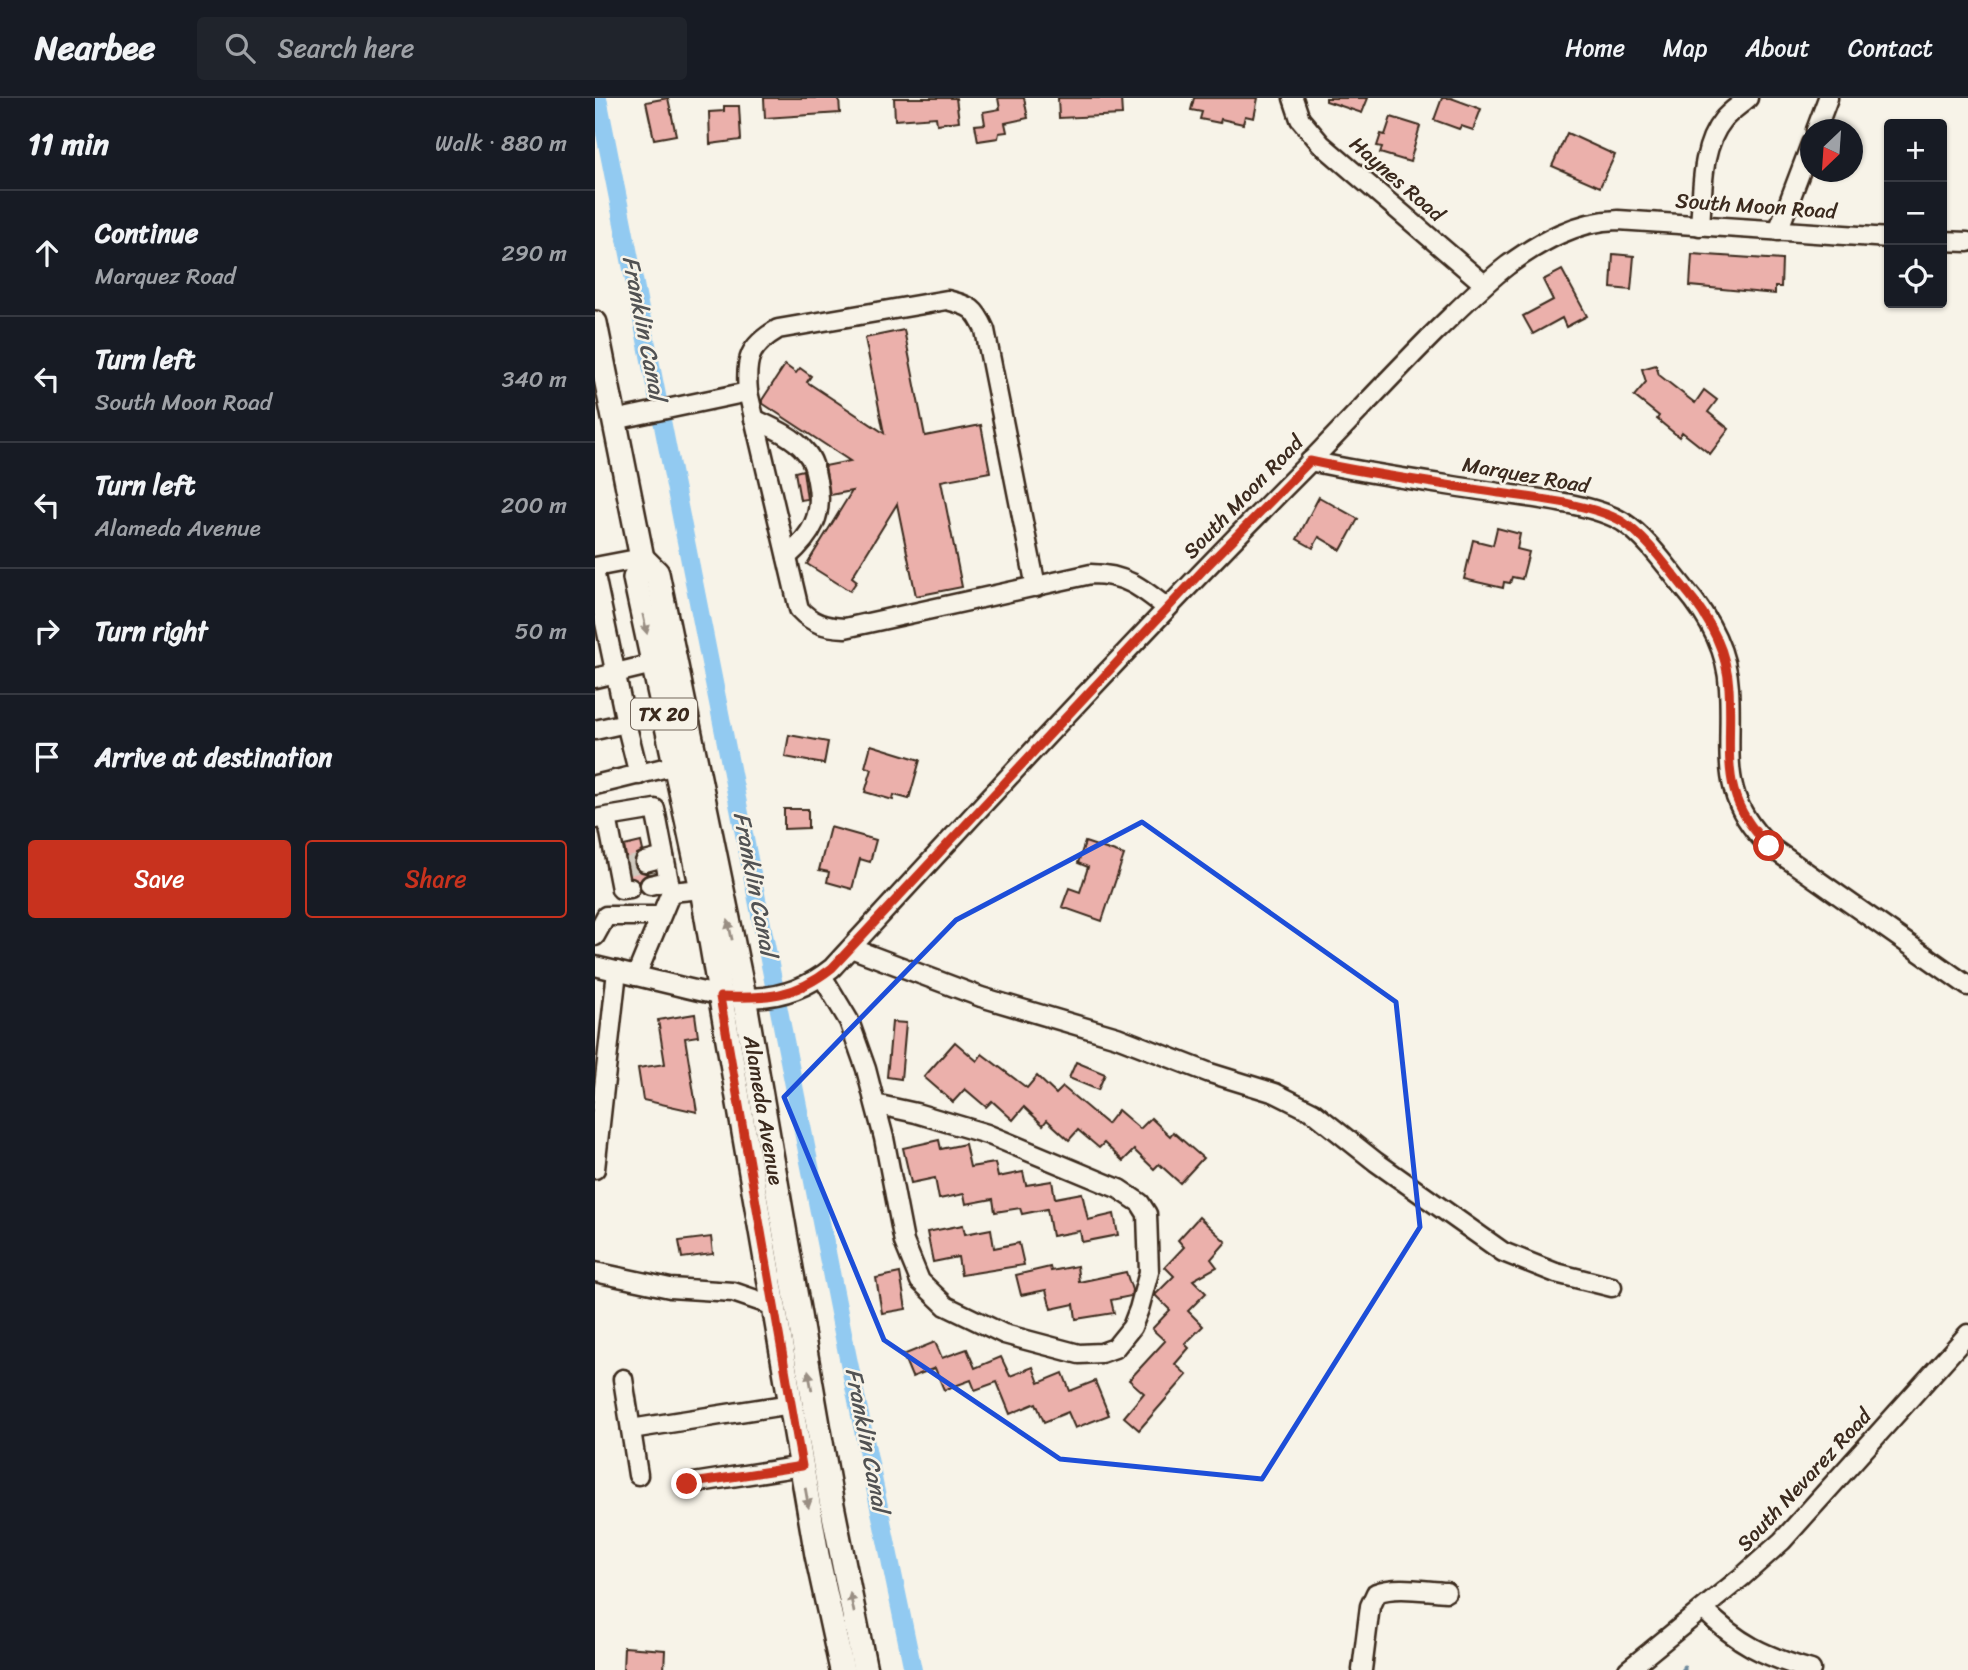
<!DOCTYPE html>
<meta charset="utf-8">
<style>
body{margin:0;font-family:Sriracha,sans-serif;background:#20242c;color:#f1f3f6}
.controls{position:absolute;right:21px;top:21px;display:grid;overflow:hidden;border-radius:7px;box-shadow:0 2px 5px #0004}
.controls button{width:63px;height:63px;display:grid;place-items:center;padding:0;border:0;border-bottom:2px solid #363941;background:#171b24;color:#f1f3f6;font:35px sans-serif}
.compass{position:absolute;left:1205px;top:21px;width:63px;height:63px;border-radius:50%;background:#171b24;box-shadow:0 2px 5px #0004;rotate:205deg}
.stop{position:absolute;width:21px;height:21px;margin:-16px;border:5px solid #c8321e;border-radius:50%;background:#fff}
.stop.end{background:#c8321e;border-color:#fff;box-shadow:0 2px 7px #0008}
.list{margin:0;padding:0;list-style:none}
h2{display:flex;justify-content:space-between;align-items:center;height:91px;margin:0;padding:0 28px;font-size:30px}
h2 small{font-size:23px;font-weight:400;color:#9ea1a6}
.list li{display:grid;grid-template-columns:46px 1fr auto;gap:21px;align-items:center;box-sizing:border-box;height:126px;padding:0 28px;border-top:2px solid #363941}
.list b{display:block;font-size:26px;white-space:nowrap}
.list p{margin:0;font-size:23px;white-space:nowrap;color:#9ea1a6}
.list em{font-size:23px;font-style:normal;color:#9ea1a6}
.actions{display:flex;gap:14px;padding:21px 28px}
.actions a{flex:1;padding:16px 0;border:2px solid #c8321e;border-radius:7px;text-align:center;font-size:24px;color:#c8321e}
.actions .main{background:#c8321e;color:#fff}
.icon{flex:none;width:38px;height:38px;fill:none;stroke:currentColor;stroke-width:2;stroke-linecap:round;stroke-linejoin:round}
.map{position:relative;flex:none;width:1373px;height:1572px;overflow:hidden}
header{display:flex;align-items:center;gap:42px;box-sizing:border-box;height:98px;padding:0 35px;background:#171b24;border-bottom:2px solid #363941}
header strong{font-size:33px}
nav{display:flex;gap:38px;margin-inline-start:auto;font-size:24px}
.search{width:490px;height:63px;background:#20242c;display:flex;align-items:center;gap:18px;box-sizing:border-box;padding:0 24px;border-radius:7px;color:#9ea1a6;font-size:26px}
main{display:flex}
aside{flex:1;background:#171b24}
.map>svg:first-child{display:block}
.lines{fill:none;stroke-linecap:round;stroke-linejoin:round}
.stream{stroke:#6f8a9d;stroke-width:5}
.canal{stroke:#92caf1;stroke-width:18}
.building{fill:#ebb0ab;stroke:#3b2a1e;stroke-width:2}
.minor-tunnel{stroke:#d1cbc0;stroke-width:18;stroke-dasharray:18 9;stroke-linecap:butt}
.minor-casing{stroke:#3b2a1e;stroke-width:23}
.major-casing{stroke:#3b2a1e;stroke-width:28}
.minor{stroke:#f7f3e8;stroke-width:18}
.major{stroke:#f7f3e8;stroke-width:23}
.oneway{fill:#998e83}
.route{stroke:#c8321e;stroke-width:9}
.marked{fill:none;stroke:#1d4ed8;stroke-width:5;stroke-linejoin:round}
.labels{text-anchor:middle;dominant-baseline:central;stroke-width:5;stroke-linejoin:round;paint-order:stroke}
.shield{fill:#f7f3e8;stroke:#73665b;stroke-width:2}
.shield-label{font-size:19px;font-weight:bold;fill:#3b2a1e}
.street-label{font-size:21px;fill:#3b2a1e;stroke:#f7f3e8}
.water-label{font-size:23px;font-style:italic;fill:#515253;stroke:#f7f3e8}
</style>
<header>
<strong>Nearbee</strong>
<div class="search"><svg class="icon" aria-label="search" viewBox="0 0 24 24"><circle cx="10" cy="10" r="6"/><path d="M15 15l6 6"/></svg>Search here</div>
<nav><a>Home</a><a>Map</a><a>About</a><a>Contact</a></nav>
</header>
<main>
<aside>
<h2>11 min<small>Walk · 880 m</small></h2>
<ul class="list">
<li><svg class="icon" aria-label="ahead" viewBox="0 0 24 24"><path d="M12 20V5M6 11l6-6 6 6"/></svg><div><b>Continue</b><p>Marquez Road</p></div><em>290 m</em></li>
<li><svg class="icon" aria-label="left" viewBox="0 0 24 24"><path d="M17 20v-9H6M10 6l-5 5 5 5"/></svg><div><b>Turn left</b><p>South Moon Road</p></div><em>340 m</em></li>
<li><svg class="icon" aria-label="left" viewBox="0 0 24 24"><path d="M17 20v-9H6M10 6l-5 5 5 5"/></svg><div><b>Turn left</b><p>Alameda Avenue</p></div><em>200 m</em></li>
<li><svg class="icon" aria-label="right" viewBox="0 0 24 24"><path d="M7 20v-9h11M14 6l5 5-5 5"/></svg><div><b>Turn right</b></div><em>50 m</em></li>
<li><svg class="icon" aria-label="arrive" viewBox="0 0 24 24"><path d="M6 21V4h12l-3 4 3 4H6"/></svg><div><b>Arrive at destination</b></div></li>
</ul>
<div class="actions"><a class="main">Save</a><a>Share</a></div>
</aside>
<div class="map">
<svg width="1373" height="1572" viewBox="0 0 1373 1572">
<rect width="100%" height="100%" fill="#f7f3e8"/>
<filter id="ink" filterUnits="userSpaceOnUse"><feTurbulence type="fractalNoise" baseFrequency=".0143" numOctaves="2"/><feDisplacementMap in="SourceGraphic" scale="14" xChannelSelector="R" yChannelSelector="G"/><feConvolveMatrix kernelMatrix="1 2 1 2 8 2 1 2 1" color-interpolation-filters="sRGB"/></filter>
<g filter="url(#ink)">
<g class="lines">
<path class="stream" d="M1089,1572V1569"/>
<path class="canal" d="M3,0L253,1260L318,1572"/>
</g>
<g class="building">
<path d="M73,0L81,37L59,41L51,4Z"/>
<path d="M169,0H244L245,15L170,20Z"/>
<path d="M299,0H361L364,23L342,26L341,19L300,22Z"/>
<path d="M403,0H429L433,20L410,25L412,34L404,35L403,40L383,43L380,27L390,26L388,14L405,11Z"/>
<path d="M463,0H526L527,17L464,20Z"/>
<path d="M599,0H663L659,20L650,18L648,26L626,21L625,25L605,21L607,14L596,12Z"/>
<path d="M731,0H773L767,15L731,3Z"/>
<path d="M847,0H856L886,11L878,32L866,28L864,31L839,22Z"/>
<path d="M129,8H144L146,42L115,46L114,14L129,13Z"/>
<path d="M796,19L825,28L815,64L785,55L787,49L782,48L786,36L790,37Z"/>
<path d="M972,35L1020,57L1005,89L957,68Z"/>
<path d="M1018,156L1039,158L1036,192L1016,190Z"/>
<path d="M1097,156L1187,162L1186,189H1180V196L1095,188Z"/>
<path d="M967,172L992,218L971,229L967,220L938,236L928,218L958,202L948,182Z"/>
<path d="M309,232L330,338L386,327L395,374L346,383L367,489L321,498L302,406L257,479L262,483L255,493L212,466L257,393L235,397L230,368L255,363L167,305V302L190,267L201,275L205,270L216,278L212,284L289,335L270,240Z"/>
<path d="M1061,267L1064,277L1100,305L1109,292L1122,302L1113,314L1134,331L1115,356L1087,334L1084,339L1062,321L1064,318L1039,298L1051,284L1047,271Z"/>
<path d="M208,372L212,401L205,402L200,374Z"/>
<path d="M724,399L763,421L746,452L724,439L718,450L702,441Z"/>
<path d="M902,430L925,436L922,451L934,454L927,481L917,479L915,485L909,484L908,490L869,481L878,442L898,447Z"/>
<path d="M194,637L233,644L229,666L190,659Z"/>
<path d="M276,647L325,662L314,701L299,697L298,702L270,694L277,671L270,669Z"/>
<path d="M189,711H213V730L189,731Z"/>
<path d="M235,729L281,742L275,764L265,761L257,791L232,784L234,774L224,772Z"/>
<path d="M46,744L48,753L42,756L39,766L42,772L53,776L44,784L35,779L29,748Z"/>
<path d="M490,744L529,757L507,823L467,809L474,790L485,794L493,769L483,765Z"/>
<path d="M100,916L103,938L90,940L102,1014L48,1002L43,970L70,966L63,922Z"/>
<path d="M297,924L311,925L306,981L292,979Z"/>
<path d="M360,944L382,963L387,956L432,990L442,978L461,996L468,989L512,1026L523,1012L545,1031L556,1020L575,1038L578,1034L608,1060L585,1085L564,1066L559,1071L539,1052L528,1063L509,1045L504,1050L483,1032L474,1042L452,1022L448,1027L429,1009L418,1022L397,1003L391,1009L370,991L358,1004L329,979Z"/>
<path d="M481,964L510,976L503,992L474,980Z"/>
<path d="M344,1042L346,1051L370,1046L375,1069L400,1065L403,1079L428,1074L431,1087L457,1083L460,1100L487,1095L493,1122L519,1116L523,1137L487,1144L485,1133L457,1138L452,1111L427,1116L425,1110L400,1114L398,1101L371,1106L369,1096L344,1101L340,1080L316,1085L308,1050Z"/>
<path d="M604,1119L631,1144L616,1161L622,1169L598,1182L611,1195L593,1213L608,1228L590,1246L594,1250L580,1266L592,1277L544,1332L529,1319L549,1295L534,1282L570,1243L557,1231L575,1212L560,1197L579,1178L570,1169L589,1149L583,1142Z"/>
<path d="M368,1127L370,1136L396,1131L399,1150L424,1145L429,1167L366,1177L363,1159L338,1164L332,1134Z"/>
<path d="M116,1139L118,1156L87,1160L84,1143Z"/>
<path d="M482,1168L484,1184L531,1174L537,1192L536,1198L516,1202L519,1215L481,1221L479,1206L456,1211L451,1192L426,1197L421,1177L455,1169L456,1173Z"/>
<path d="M305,1175L311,1211L287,1215L281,1180Z"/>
<path d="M340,1244L347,1260L372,1251L380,1270L406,1259L415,1278L438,1269L444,1285L468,1275L475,1293L500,1283L514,1317L480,1330L473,1314L449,1324L441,1305L415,1316L402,1284L380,1292L376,1282L349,1292L340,1270L317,1279L308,1257Z"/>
<path d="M29,1549L70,1552L69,1572H28Z"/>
</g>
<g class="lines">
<path class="minor-tunnel" d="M30,769L50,764"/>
<g class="minor-casing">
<g id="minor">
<path d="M698,0L705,21L726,46L889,186"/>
<path d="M1221,32L1233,0"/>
<path d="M1105,128C1108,94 1105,50 1128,22C1134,14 1145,7 1153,0"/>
<path d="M1183,133L1216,46"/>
<path d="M1347,143L1373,144"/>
<path d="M159,321C176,329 198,338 210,353C218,361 220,372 222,383C229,417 217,437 192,459"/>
<path d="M19,322L153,294"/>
<path d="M715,363C778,377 841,385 904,395C939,400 998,406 1028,424C1050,438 1072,469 1089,490C1113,518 1132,552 1134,590C1138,655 1121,697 1174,748L1373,888"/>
<path d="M0,469L47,460"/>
<path d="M0,477L31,625L0,632"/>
<path d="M441,489L390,232C380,210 376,208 352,202L183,231C154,248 150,261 153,294L204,511C218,526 230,529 250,530L496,476C530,476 547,490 572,510"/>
<path d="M0,580L58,566"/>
<path d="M31,625L44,677"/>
<path d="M0,687L81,667"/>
<path d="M12,719L26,791L35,790"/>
<path d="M0,721L60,711L76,794L107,791"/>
<path d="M50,764L69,759"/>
<path d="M55,787L73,783"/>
<path d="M0,838L11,818H65"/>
<path d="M256,850L386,899L522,939L615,975L680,995L718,1014L781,1064L908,1154L961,1175L1017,1189"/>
<path d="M0,868C26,874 53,881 79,887C138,902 186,911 237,870C393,701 548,532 710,369C754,324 796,278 840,234C864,211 887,187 913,167C946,143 982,123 1023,122L1294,140"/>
<path d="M41,878L76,794"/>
<path d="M227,878L254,923L271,971L280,1006L289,1040L309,1144L325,1183L351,1208L409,1236L484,1256L506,1255L520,1250L537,1229L544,1211L554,1174L552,1116L545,1105L524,1091L392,1036L321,1015L280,1006"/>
<path d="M0,1071L22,873"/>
<path d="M0,1174L75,1190L138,1194L179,1208"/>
<path d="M28,1281L43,1377"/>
<path d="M36,1331L196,1306"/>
<path d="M92,1386L207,1368"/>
<path d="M1108,1511C1143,1546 1169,1558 1216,1572"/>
<path d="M767,1572L775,1508L781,1495C801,1487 830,1493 851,1494"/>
<path d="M1033,1572L1148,1478L1187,1443L1373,1236"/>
</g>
</g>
<g class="major-casing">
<g id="major">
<path d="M0,225L47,460L40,480L107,791L222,1457L247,1572"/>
<path id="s1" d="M47,460L62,475L149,899L236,1402L270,1572"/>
</g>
</g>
<use href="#minor" class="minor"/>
<use href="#major" class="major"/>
</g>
<defs><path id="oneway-solid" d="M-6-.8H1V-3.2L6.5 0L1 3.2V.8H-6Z" transform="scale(1.75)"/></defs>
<g class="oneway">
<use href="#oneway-solid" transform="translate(50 526) rotate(78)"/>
<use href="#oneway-solid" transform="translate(135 832) rotate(-102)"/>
<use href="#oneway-solid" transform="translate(215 1282) rotate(-100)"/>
<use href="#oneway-solid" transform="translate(212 1400) rotate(80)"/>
<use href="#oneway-solid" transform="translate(257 1505) rotate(-102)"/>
</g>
</g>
<g class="lines" filter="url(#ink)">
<path class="route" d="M92,1386L207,1368L125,899C172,900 199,900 237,870L610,470L715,363C778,377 841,385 904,395C939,400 998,406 1028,424C1050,438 1072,469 1089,490C1113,518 1132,552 1134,590C1138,655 1121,697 1174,748"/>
</g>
<path class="marked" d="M547,724L801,904L825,1129L667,1381L465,1361L289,1242L189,999L361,822Z"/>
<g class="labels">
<rect class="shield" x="36" y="600.5" width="66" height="31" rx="5"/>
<g class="shield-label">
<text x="69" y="616">TX 20</text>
</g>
<g class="street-label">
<text transform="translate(802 81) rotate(41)">Haynes Road</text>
<text transform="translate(1161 108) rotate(4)">South Moon Road</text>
<text transform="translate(931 377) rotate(10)">Marquez Road</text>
<text transform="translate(648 399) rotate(-46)">South Moon Road</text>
<text stroke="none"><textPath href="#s1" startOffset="569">Alameda Avenue</textPath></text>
<text transform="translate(1209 1382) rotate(-47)">South Nevarez Road</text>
</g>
<g class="water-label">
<text transform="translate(49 230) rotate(79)">Franklin Canal</text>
<text transform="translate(160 786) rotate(79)">Franklin Canal</text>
<text transform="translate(272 1342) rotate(79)">Franklin Canal</text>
</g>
</g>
</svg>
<div class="controls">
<button>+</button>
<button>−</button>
<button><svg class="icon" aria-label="locate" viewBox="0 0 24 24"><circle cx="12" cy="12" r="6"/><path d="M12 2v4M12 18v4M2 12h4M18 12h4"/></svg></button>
</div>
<svg class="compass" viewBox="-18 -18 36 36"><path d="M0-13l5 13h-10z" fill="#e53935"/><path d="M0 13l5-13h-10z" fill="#9ea1a6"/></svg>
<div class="stop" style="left:1174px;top:748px"></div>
<div class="stop end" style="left:92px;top:1386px"></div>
</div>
</main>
